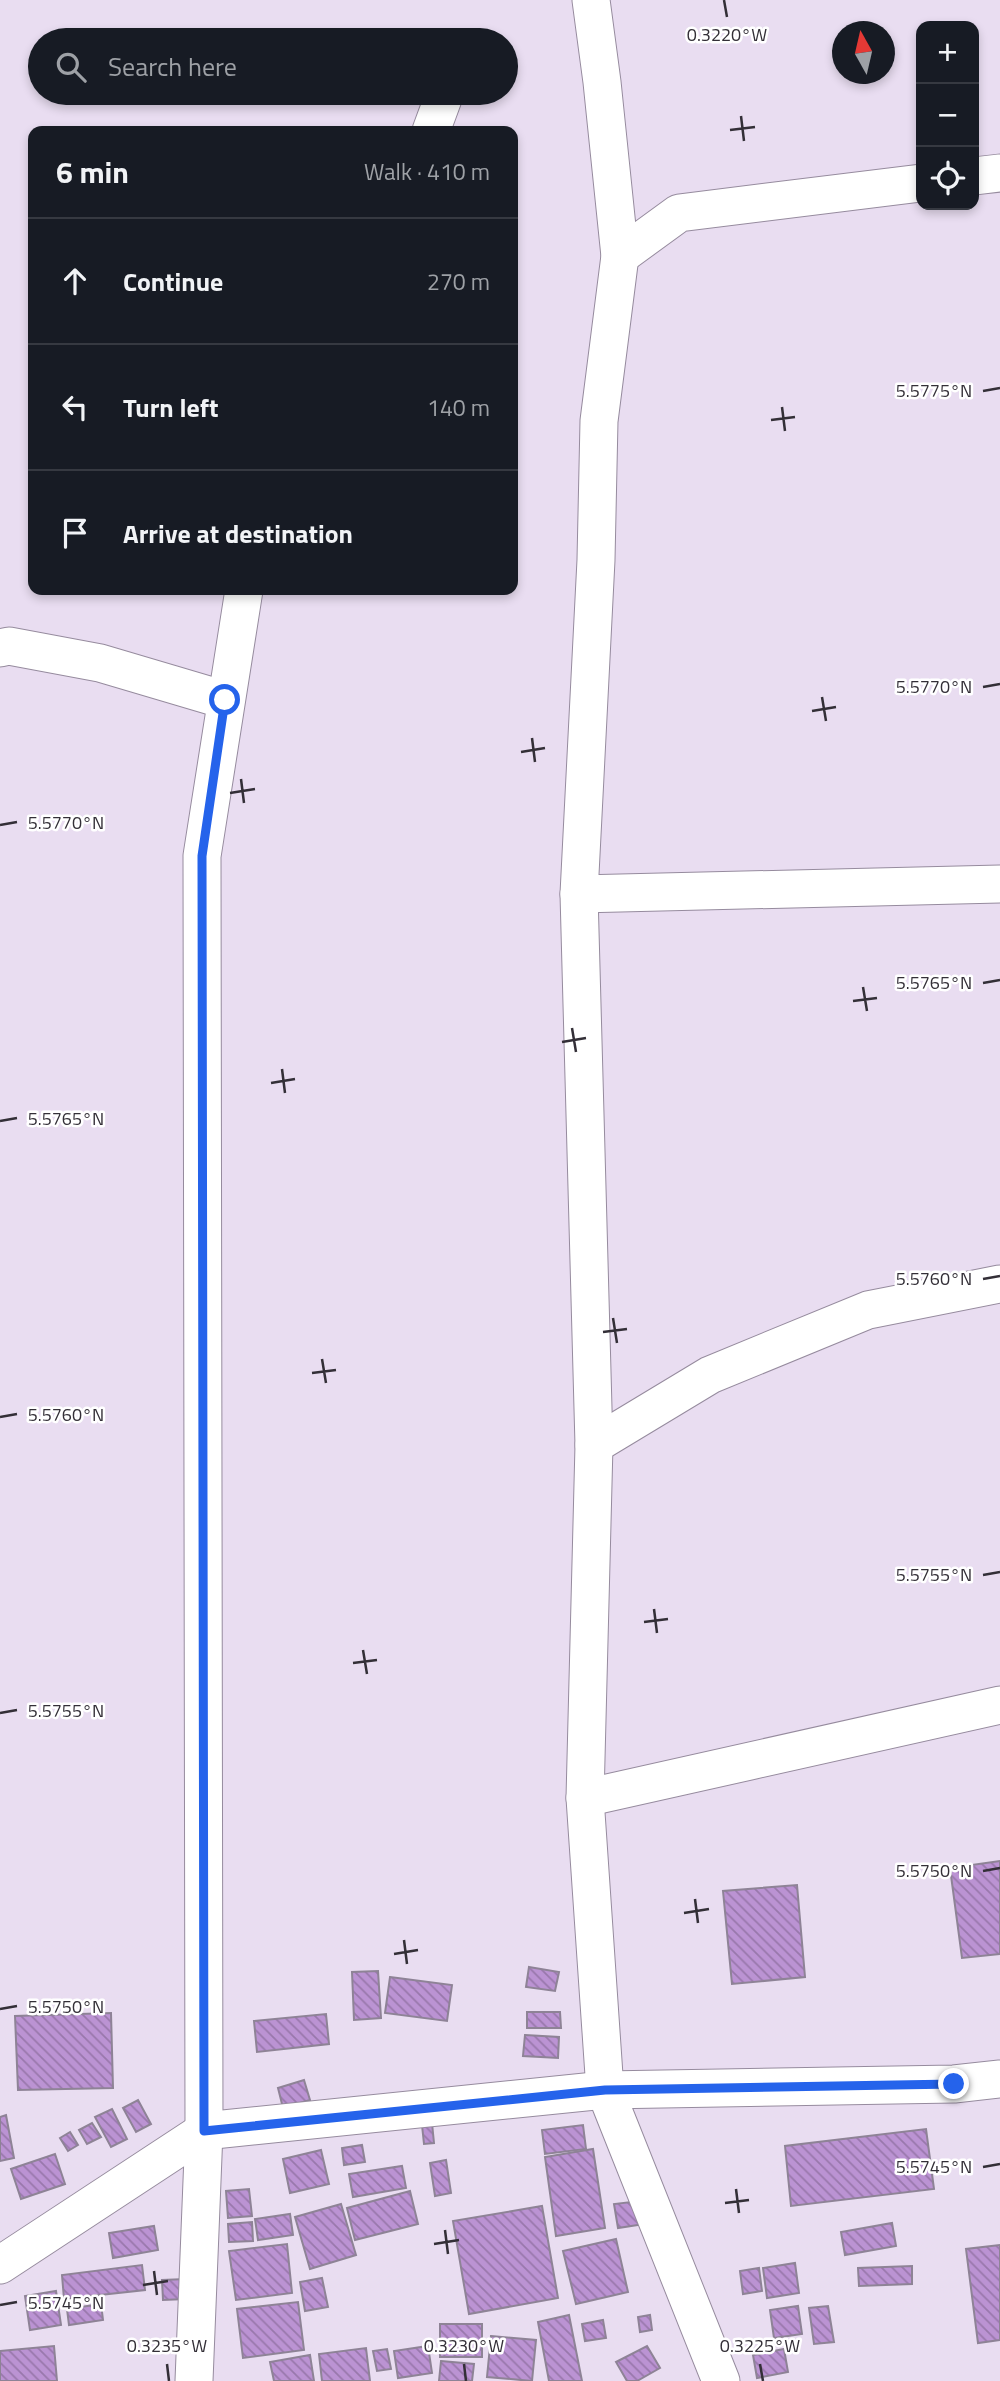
<!DOCTYPE html>
<meta charset="utf-8">
<style>
body{margin:0;font-family:"Titillium Web",sans-serif;background:#242831;color:#f1f3f6}
.controls{position:absolute;right:21px;top:21px;display:grid;overflow:hidden;border-radius:14px;box-shadow:0 4px 10px #0003}
.controls button{width:63px;height:63px;display:grid;place-items:center;padding:0;border:0;border-bottom:2px solid #363941;background:#171b24;color:#f1f3f6;font:35px sans-serif}
.compass{position:absolute;left:832px;top:21px;width:63px;height:63px;border-radius:50%;background:#171b24;box-shadow:0 4px 10px #0003;rotate:352deg}
.stop{position:absolute;width:21px;height:21px;margin:-16px;border:5px solid #2563eb;border-radius:50%;background:#fff}
.stop.end{background:#2563eb;border-color:#fff;box-shadow:0 2px 7px #0008}
.list{margin:0;padding:0;list-style:none}
h2{display:flex;justify-content:space-between;align-items:center;height:91px;margin:0;padding:0 28px;font-size:30px}
h2 small{font-size:23px;font-weight:400;color:#9ea1a6}
.list li{display:grid;grid-template-columns:46px 1fr auto;gap:21px;align-items:center;box-sizing:border-box;height:126px;padding:0 28px;border-top:2px solid #363941}
.list b{display:block;font-size:26px;white-space:nowrap}
.list em{font-size:23px;font-style:normal;color:#9ea1a6}
.icon{flex:none;width:38px;height:38px;fill:none;stroke:currentColor;stroke-width:2;stroke-linecap:round;stroke-linejoin:round}
.map{position:relative;flex:none;width:1000px;height:2381px;overflow:hidden}
.search{position:absolute;background:#171b24;box-shadow:0 4px 10px #0003;left:28px;top:28px;width:490px;height:77px;display:flex;align-items:center;gap:18px;box-sizing:border-box;padding:0 24px;border-radius:38px;color:#9ea1a6;font-size:26px}
.panel{position:absolute;background:#171b24;box-shadow:0 4px 10px #0003;left:28px;top:126px;width:490px;height:469px;border-radius:14px}
.map>svg:first-child{display:block}
.building{fill:url(#building-back-hatch);stroke:#8e8396;stroke-width:2}
.lines{fill:none;stroke-linecap:round;stroke-linejoin:round}
.street-casing{stroke:#968b9e;stroke-width:39}
.street{stroke:#fff;stroke-width:37}
.route{stroke:#2563eb;stroke-width:9}
.ticks{fill:none;stroke:#332f37;stroke-width:2.5}
.ticks-label{font-size:18px;text-anchor:middle;fill:#332f37;stroke:#fff;stroke-width:5;stroke-linejoin:round;paint-order:stroke}
</style>
<div class="map">
<svg width="1000" height="2381" viewBox="0 0 1000 2381">
<defs>
<pattern id="building-back-hatch" width="6" height="6" patternUnits="userSpaceOnUse" patternTransform="scale(1.75)"><rect width="6" height="6" fill="#bb93d3"/><path d="M-1 5l2 2M0 0l6 6M5-1l2 2" fill="none" stroke="#9978ac"/></pattern>
</defs>
<rect width="100%" height="100%" fill="#e9ddf1"/>
<g class="building">
<path d="M1000,1861V1954L962,1958L950,1868Z"/>
<path d="M797,1885L805,1977L732,1984L723,1891Z"/>
<path d="M529,1967L559,1972L555,1991L526,1987Z"/>
<path d="M378,1971L381,2018L354,2020L352,1972Z"/>
<path d="M390,1977L452,1985L447,2021L385,2013Z"/>
<path d="M527,2012H560L561,2028H527Z"/>
<path d="M111,2013L113,2088L18,2090L15,2016Z"/>
<path d="M326,2014L329,2044L257,2052L254,2021Z"/>
<path d="M525,2035L559,2037L558,2058L523,2056Z"/>
<path d="M304,2080L310,2100L283,2108L278,2088Z"/>
<path d="M138,2100L151,2124L136,2132L123,2108Z"/>
<path d="M112,2109L127,2139L111,2147L95,2117Z"/>
<path d="M6,2115L14,2158L0,2161V2117Z"/>
<path d="M92,2123L101,2137L87,2144L79,2130Z"/>
<path d="M432,2123L434,2143L424,2144L422,2125Z"/>
<path d="M583,2125L586,2149L545,2154L542,2130Z"/>
<path d="M926,2129L934,2189L791,2206L785,2146Z"/>
<path d="M70,2132L78,2145L68,2151L60,2138Z"/>
<path d="M362,2145L365,2162L344,2165L342,2148Z"/>
<path d="M593,2149L605,2228L556,2236L545,2157Z"/>
<path d="M321,2150L329,2184L290,2193L283,2159Z"/>
<path d="M55,2154L65,2184L21,2199L11,2169Z"/>
<path d="M446,2160L451,2193L435,2196L430,2163Z"/>
<path d="M402,2166L406,2188L353,2197L349,2174Z"/>
<path d="M249,2189L252,2216L228,2218L226,2191Z"/>
<path d="M410,2191L418,2224L355,2240L347,2208Z"/>
<path d="M648,2200L651,2223L618,2228L614,2204Z"/>
<path d="M341,2204L356,2255L310,2269L295,2217Z"/>
<path d="M542,2206L558,2298L469,2314L453,2221Z"/>
<path d="M290,2214L293,2235L258,2240L255,2219Z"/>
<path d="M252,2222L253,2241L229,2242L228,2224Z"/>
<path d="M892,2223L896,2246L845,2255L841,2232Z"/>
<path d="M154,2226L158,2250L113,2258L109,2233Z"/>
<path d="M616,2239L628,2292L576,2304L563,2251Z"/>
<path d="M287,2244L292,2293L236,2300L229,2251Z"/>
<path d="M1000,2245V2340L978,2343L966,2249Z"/>
<path d="M795,2263L799,2293L767,2298L763,2268Z"/>
<path d="M142,2265L145,2290L64,2299L62,2275Z"/>
<path d="M912,2266V2284L859,2286L858,2268Z"/>
<path d="M759,2268L762,2291L743,2294L740,2271Z"/>
<path d="M322,2278L328,2307L305,2311L300,2282Z"/>
<path d="M186,2279V2299L163,2300L162,2280Z"/>
<path d="M56,2291L61,2325L30,2330L25,2296Z"/>
<path d="M298,2302L304,2350L243,2358L237,2309Z"/>
<path d="M101,2304L103,2320L69,2325L67,2309Z"/>
<path d="M798,2306L802,2334L774,2338L770,2310Z"/>
<path d="M828,2306L834,2342L814,2344L809,2308Z"/>
<path d="M569,2315L582,2381H549L538,2322Z"/>
<path d="M650,2315L652,2330L640,2332L638,2317Z"/>
<path d="M603,2320L606,2338L585,2341L582,2324Z"/>
<rect x="440" y="2324" width="42" height="33"/>
<path d="M491,2336L536,2340L532,2381L487,2377Z"/>
<path d="M54,2346L57,2381H0V2351Z"/>
<path d="M428,2346L432,2373L398,2378L394,2351Z"/>
<path d="M647,2346L660,2368L637,2381H627L616,2362Z"/>
<path d="M366,2348L370,2381H322L319,2354Z"/>
<path d="M387,2349L391,2369L377,2371L373,2351Z"/>
<path d="M784,2349L788,2372L757,2378L753,2355Z"/>
<path d="M310,2355L314,2381H274L270,2362Z"/>
<path d="M441,2361L474,2364L472,2381H439Z"/>
</g>
<g class="lines">
<g class="street-casing">
<g id="street">
<path d="M591,0L602,82L620,256L599,421L596,560L579,894L594,1445L585,1798L605,2090L721,2381"/>
<path d="M431,131L445,93"/>
<path d="M974,176L1000,173"/>
<path d="M620,256L679,213L921,183"/>
<path d="M0,648L9,646L100,663L225,700"/>
<path d="M579,894L1000,884"/>
<path d="M594,1445L710,1375L868,1310L1000,1284"/>
<path d="M585,1798L1000,1705"/>
<path d="M0,2265L204,2131L605,2090L954,2084L1000,2079"/>
<path d="M194,2381L204,2131L202,856L244,590"/>
</g>
</g>
<use href="#street" class="street"/>
</g>
<g class="lines">
<path class="route" d="M225,700L202,856L204,2131L605,2090L954,2084"/>
</g>
<path class="ticks" d="M724,0L727,17M741,116L744,141M730,130L755,127M983,391L1000,388M782,407L785,431M771,420L795,417M983,687L1000,684M822,697L826,721M812,711L836,707M532,738L535,762M521,752L545,748M241,779L244,803M230,793L255,789M0,825L17,822M983,983L1000,980M863,987L867,1011M853,1001L877,998M572,1028L576,1052M562,1042L586,1038M282,1069L285,1093M271,1083L295,1079M0,1121L17,1118M983,1279L1000,1276M613,1318L617,1343M603,1332L627,1329M322,1359L326,1383M312,1373L336,1370M0,1417L17,1414M983,1575L1000,1572M654,1609L657,1633M644,1622L668,1619M363,1650L367,1674M353,1663L377,1660M0,1713L17,1710M983,1871L1000,1868M695,1899L698,1923M684,1913L709,1909M404,1940L407,1964M394,1954L418,1950M0,2009L17,2006M983,2167L1000,2164M736,2189L739,2213M725,2203L749,2200M445,2230L448,2254M434,2244L459,2240M154,2271L157,2295M143,2285L168,2281M0,2305L17,2302M167,2364L169,2381M464,2364L466,2381M760,2364L763,2381"/>
<g class="ticks-label">
<text x="727" y="41">0.3220°W</text>
<text x="934" y="397">5.5775°N</text>
<text x="934" y="693">5.5770°N</text>
<text x="66" y="829">5.5770°N</text>
<text x="934" y="989">5.5765°N</text>
<text x="66" y="1125">5.5765°N</text>
<text x="934" y="1285">5.5760°N</text>
<text x="66" y="1421">5.5760°N</text>
<text x="934" y="1581">5.5755°N</text>
<text x="66" y="1717">5.5755°N</text>
<text x="934" y="1877">5.5750°N</text>
<text x="66" y="2013">5.5750°N</text>
<text x="934" y="2173">5.5745°N</text>
<text x="66" y="2309">5.5745°N</text>
<text x="167" y="2352">0.3235°W</text>
<text x="464" y="2352">0.3230°W</text>
<text x="760" y="2352">0.3225°W</text>
</g>
</svg>
<div class="controls">
<button>+</button>
<button>−</button>
<button><svg class="icon" aria-label="locate" viewBox="0 0 24 24"><circle cx="12" cy="12" r="6"/><path d="M12 2v4M12 18v4M2 12h4M18 12h4"/></svg></button>
</div>
<svg class="compass" viewBox="-18 -18 36 36"><path d="M0-13l5 13h-10z" fill="#e53935"/><path d="M0 13l5-13h-10z" fill="#9ea1a6"/></svg>
<div class="stop" style="left:225px;top:700px"></div>
<div class="stop end" style="left:954px;top:2084px"></div>
<div class="search"><svg class="icon" aria-label="search" viewBox="0 0 24 24"><circle cx="10" cy="10" r="6"/><path d="M15 15l6 6"/></svg>Search here</div>
<section class="panel">
<h2>6 min<small>Walk · 410 m</small></h2>
<ul class="list">
<li><svg class="icon" aria-label="ahead" viewBox="0 0 24 24"><path d="M12 20V5M6 11l6-6 6 6"/></svg><div><b>Continue</b></div><em>270 m</em></li>
<li><svg class="icon" aria-label="left" viewBox="0 0 24 24"><path d="M17 20v-9H6M10 6l-5 5 5 5"/></svg><div><b>Turn left</b></div><em>140 m</em></li>
<li><svg class="icon" aria-label="arrive" viewBox="0 0 24 24"><path d="M6 21V4h12l-3 4 3 4H6"/></svg><div><b>Arrive at destination</b></div></li>
</ul>
</section>
</div>
